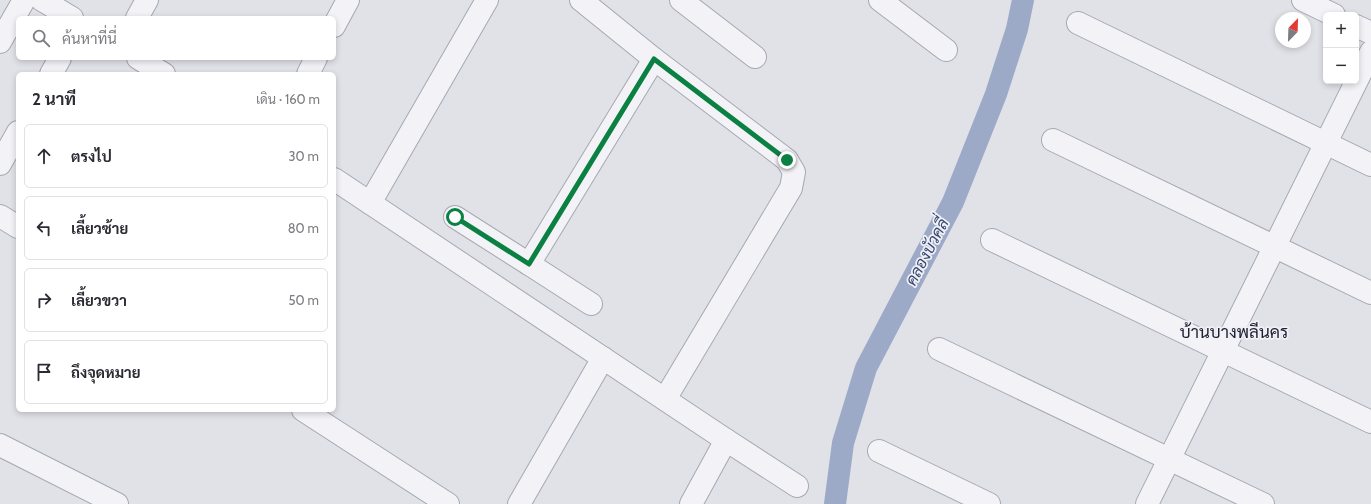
<!DOCTYPE html>
<html lang="th">
<meta charset="utf-8">
<style>
body{margin:0;font-family:Cabin,Sarabun,sans-serif;background:#f7f7f7;color:#2b2b33}
.controls{position:absolute;right:12px;top:12px;display:grid;overflow:hidden;border-radius:6px;box-shadow:0 2px 6px #0003}
.controls button{width:36px;height:36px;display:grid;place-items:center;padding:0;border:0;border-bottom:1px solid #e1e1e2;background:#fff;color:#2b2b33;font:20px sans-serif}
.compass{position:absolute;left:1275px;top:12px;width:36px;height:36px;border-radius:50%;background:#fff;box-shadow:0 2px 6px #0003;rotate:23deg}
.stop{position:absolute;width:12px;height:12px;margin:-9px;border:3px solid #0b8043;border-radius:50%;background:#fff}
.stop.end{background:#0b8043;border-color:#fff;box-shadow:0 1px 4px #0008}
.list{margin:0;padding:0;list-style:none}
h2{display:flex;justify-content:space-between;align-items:center;height:52px;margin:0;padding:0 16px;font-size:17px}
h2 small{font-size:13px;font-weight:400;color:#7c7c81}
.list li{display:grid;grid-template-columns:26px 1fr auto;gap:12px;align-items:center;box-sizing:border-box;height:64px;margin:0 8px 8px;padding:0 8px;border:1px solid #e1e1e2;border-radius:6px}
.list b{display:block;font-size:15px;white-space:nowrap}
.list em{font-size:13px;font-style:normal;color:#7c7c81}
.icon{flex:none;width:22px;height:22px;fill:none;stroke:currentColor;stroke-width:2;stroke-linecap:round;stroke-linejoin:round}
.map{position:relative;flex:none;width:1371px;height:504px;overflow:hidden}
.search{position:absolute;background:#fff;box-shadow:0 2px 6px #0003;left:16px;top:16px;width:320px;height:44px;display:flex;align-items:center;gap:10px;box-sizing:border-box;padding:0 14px;border-radius:6px;color:#7c7c81;font-size:15px}
.panel{position:absolute;background:#fff;box-shadow:0 2px 6px #0003;left:16px;top:72px;width:320px;height:340px;border-radius:6px}
.map>svg:first-child{display:block}
.lines{fill:none;stroke-linecap:round;stroke-linejoin:round}
.canal{stroke:#9daac7;stroke-width:22}
.street-casing{stroke:#a6a8b2;stroke-width:24}
.street{stroke:#f3f3f7;stroke-width:22}
.route{stroke:#0b8043;stroke-width:5}
.labels{text-anchor:middle;dominant-baseline:central;stroke-width:3.5;stroke-linejoin:round;paint-order:stroke}
.water-label{font-size:16px;font-style:italic;fill:#364671;stroke:#f0f1f6}
.quarter-label{font-size:17px;fill:#1c1f30;stroke:#f0f1f6}
</style>
<div class="map">
<svg width="1371" height="504" viewBox="0 0 1371 504">
<rect width="100%" height="100%" fill="#e0e2e8"/>
<g class="lines">
<path class="canal" d="M835,504L843,443L866,368L953,202L996,94L1017,29L1023,0"/>
<g class="street-casing">
<g id="street">
<path d="M42,0L72,18"/>
<path d="M581,0L654,59"/>
<path d="M681,0L755,57"/>
<path d="M880,0L946,50"/>
<path d="M1303,0L1334,15"/>
<path d="M137,18L147,0"/>
<path d="M1078,23L1371,165"/>
<path d="M334,26L348,0"/>
<path d="M1356,26L1371,33"/>
<path d="M0,42L24,0"/>
<path d="M138,58L164,74"/>
<path d="M51,74L60,58"/>
<path d="M308,74L316,58"/>
<path d="M1053,140L1371,293"/>
<path d="M0,164L18,132"/>
<path d="M334,179L726,440L797,486"/>
<path d="M370,203L487,0"/>
<path d="M0,216L18,227"/>
<path d="M455,217L529,264"/>
<path d="M992,240L1371,422"/>
<path d="M591,304L529,264L654,59L787,160L794,172L791,188L665,399"/>
<path d="M939,349L1263,504"/>
<path d="M303,410L448,504"/>
<path d="M0,445L117,504"/>
<path d="M879,451L989,504"/>
<path d="M519,504L603,358"/>
<path d="M691,504L726,440"/>
<path d="M1147,504L1371,52"/>
</g>
</g>
<use href="#street" class="street"/>
</g>
<g class="lines">
<path class="route" d="M455,217L529,264L654,59L787,160"/>
</g>
<g class="labels">
<g class="water-label">
<text transform="translate(927 252) rotate(-62)">คลองบัวคลี่</text>
</g>
<g class="quarter-label">
<text x="1234" y="332">บ้านบางพลีนคร</text>
</g>
</g>
</svg>
<div class="controls">
<button>+</button>
<button>−</button>
</div>
<svg class="compass" viewBox="-18 -18 36 36"><path d="M0-13l5 13h-10z" fill="#e53935"/><path d="M0 13l5-13h-10z" fill="#7c7c81"/></svg>
<div class="stop" style="left:455px;top:217px"></div>
<div class="stop end" style="left:787px;top:160px"></div>
<div class="search"><svg class="icon" aria-label="search" viewBox="0 0 24 24"><circle cx="10" cy="10" r="6"/><path d="M15 15l6 6"/></svg>ค้นหาที่นี่</div>
<section class="panel">
<h2>2 นาที<small>เดิน · 160 m</small></h2>
<ul class="list">
<li><svg class="icon" aria-label="ahead" viewBox="0 0 24 24"><path d="M12 20V5M6 11l6-6 6 6"/></svg><div><b>ตรงไป</b></div><em>30 m</em></li>
<li><svg class="icon" aria-label="left" viewBox="0 0 24 24"><path d="M17 20v-9H6M10 6l-5 5 5 5"/></svg><div><b>เลี้ยวซ้าย</b></div><em>80 m</em></li>
<li><svg class="icon" aria-label="right" viewBox="0 0 24 24"><path d="M7 20v-9h11M14 6l5 5-5 5"/></svg><div><b>เลี้ยวขวา</b></div><em>50 m</em></li>
<li><svg class="icon" aria-label="arrive" viewBox="0 0 24 24"><path d="M6 21V4h12l-3 4 3 4H6"/></svg><div><b>ถึงจุดหมาย</b></div></li>
</ul>
</section>
</div>
